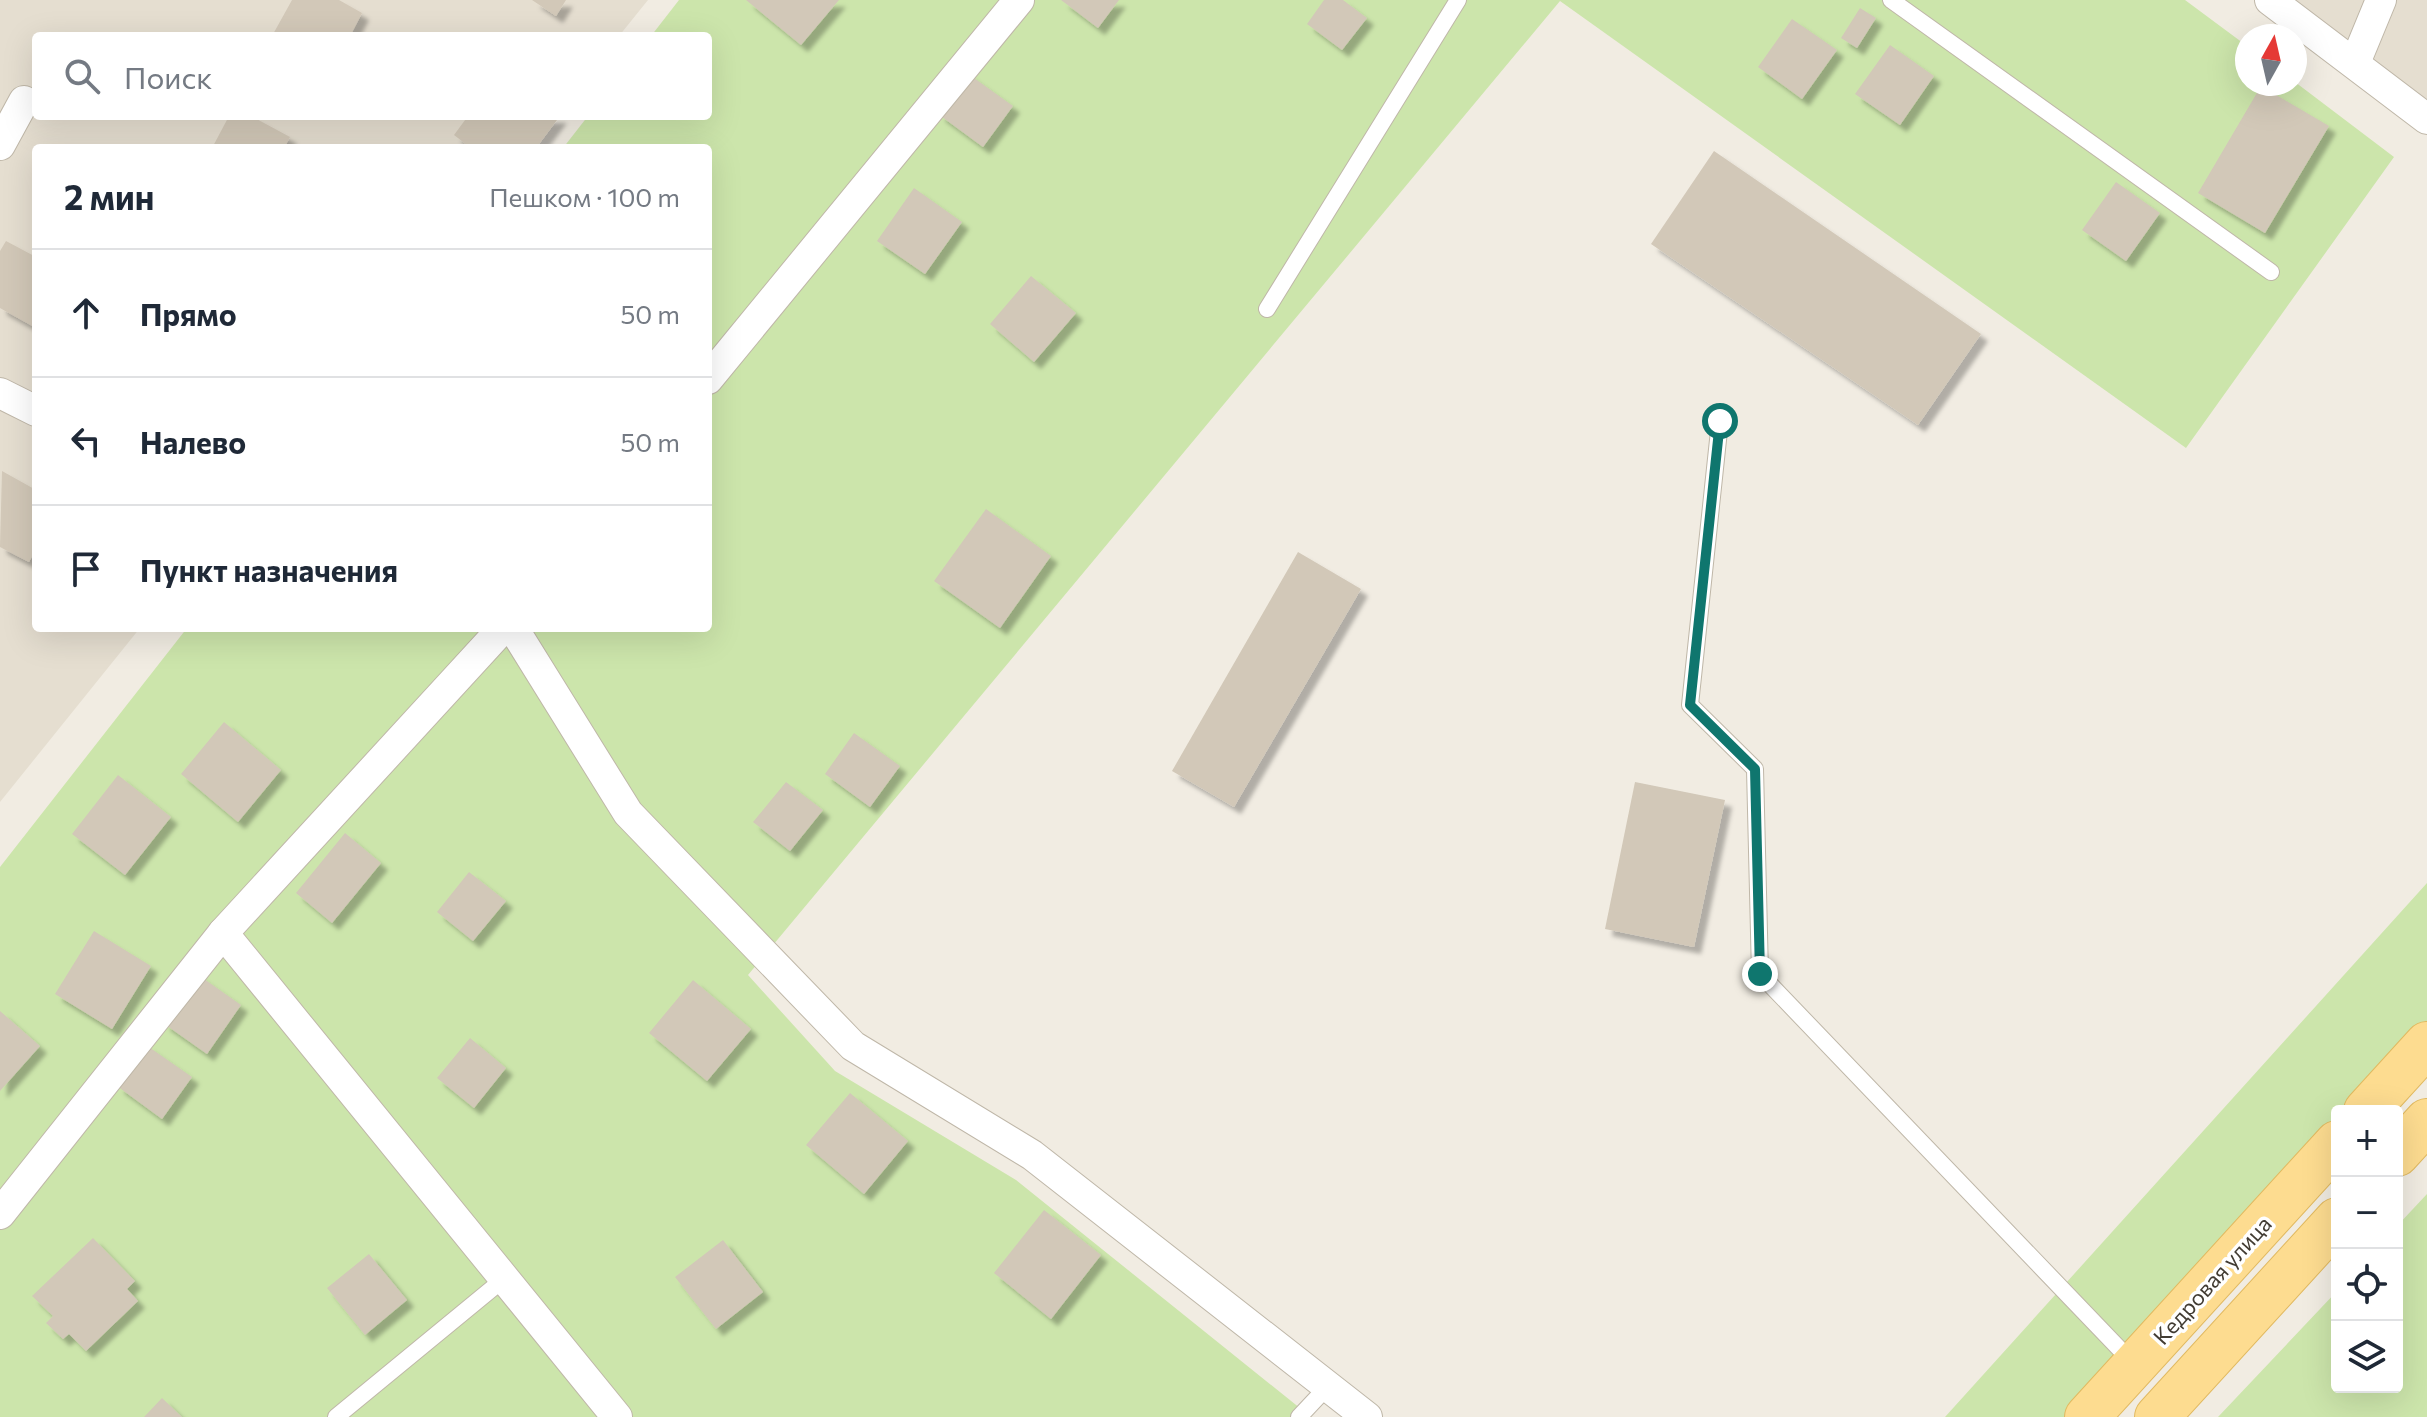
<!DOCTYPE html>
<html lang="ru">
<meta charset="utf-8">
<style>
body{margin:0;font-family:Commissioner,sans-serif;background:#f6f6f7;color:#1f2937}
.controls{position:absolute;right:24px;bottom:24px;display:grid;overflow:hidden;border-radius:8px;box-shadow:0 8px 32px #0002}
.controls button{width:72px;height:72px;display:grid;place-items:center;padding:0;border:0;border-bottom:2px solid #e0e1e3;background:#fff;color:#1f2937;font:40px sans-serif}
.compass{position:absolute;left:2235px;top:24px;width:72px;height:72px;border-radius:50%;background:#fff;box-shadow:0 8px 32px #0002;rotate:8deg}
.stop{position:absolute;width:24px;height:24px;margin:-18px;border:6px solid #0f766e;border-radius:50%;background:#fff}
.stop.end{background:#0f766e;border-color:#fff;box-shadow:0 2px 8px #0008}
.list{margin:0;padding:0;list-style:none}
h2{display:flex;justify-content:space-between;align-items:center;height:104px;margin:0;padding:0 32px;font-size:34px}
h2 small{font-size:26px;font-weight:400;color:#747a83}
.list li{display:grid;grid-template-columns:52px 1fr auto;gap:24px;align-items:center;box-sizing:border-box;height:128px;padding:0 32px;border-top:2px solid #e0e1e3}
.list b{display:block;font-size:30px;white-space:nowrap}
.list em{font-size:26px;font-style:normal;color:#747a83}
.icon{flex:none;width:44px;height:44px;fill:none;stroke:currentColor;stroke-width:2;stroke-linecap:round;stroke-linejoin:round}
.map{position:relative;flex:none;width:2427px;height:1417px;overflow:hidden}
.search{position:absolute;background:#fff;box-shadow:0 8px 32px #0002;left:32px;top:32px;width:680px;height:88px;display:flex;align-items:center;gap:20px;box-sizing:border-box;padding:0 28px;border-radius:8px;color:#747a83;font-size:30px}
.panel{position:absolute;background:#fff;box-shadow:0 8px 32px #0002;left:32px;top:144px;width:680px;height:488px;border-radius:8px}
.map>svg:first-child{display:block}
.residential{fill:#e5ded0}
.green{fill:#cce5ab}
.building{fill:#d2c8b8;filter:url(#shadow)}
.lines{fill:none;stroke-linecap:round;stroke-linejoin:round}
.service-casing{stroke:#bfb7a8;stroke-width:18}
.minor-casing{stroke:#bfb7a8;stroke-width:32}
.primary-casing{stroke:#e1b960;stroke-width:46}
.service{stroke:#fff;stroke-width:16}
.minor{stroke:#fff;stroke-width:30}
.primary{stroke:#fddc90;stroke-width:44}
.route{stroke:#0f766e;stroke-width:10}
.labels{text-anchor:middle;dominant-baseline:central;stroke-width:7;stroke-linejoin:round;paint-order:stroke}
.street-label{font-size:22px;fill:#423c33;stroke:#fff}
</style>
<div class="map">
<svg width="2427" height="1417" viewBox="0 0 2427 1417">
<defs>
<filter id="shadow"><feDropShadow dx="7" dy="7" stdDeviation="2" flood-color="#0004"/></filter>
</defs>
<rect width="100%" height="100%" fill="#f1ece2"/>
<g class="residential">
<path d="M0,0H648L619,36H36V116H554L528,148H36V628H140L0,802Z"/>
<path d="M2280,0H2427V108Z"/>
</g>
<g class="green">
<path d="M679,0H2185L2247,46V84L2295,82L2394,157L2186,448L1560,1L748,975L835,1071L1016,1180L1311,1417H0V867L187,628H708V148H563L588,116H708V36H651Z"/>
<path d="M2427,883V1031L2354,1111H2337V1129L2074,1417H1945Z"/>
<path d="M2427,1194V1417H2218L2337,1291V1387H2397V1226Z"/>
</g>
<g class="building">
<path d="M292,0H339L362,13L350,36H272Z"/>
<path d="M532,0H566L556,16Z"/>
<path d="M746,0H839L801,45Z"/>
<path d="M1061,0H1119L1098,28Z"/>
<path d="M1324,0H1343L1367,18L1342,50L1307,24Z"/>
<path d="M1860,8L1876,18L1857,48L1841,38Z"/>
<path d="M1792,19L1837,50L1802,99L1758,67Z"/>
<path d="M1890,45L1934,76L1900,125L1855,94Z"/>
<path d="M967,73L1013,106L983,147L938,114Z"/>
<path d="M2261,86L2329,126L2265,233L2198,193Z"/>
<path d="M229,116H251L290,137L284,148H212Z"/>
<path d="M468,116H560L536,148H471L454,135Z"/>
<path d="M1714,151L1981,334L1918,425L1651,244Z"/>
<path d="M2116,182L2160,213L2126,261L2082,230Z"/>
<path d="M914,188L962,222L925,274L877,241Z"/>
<path d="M6,241L36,257V328L0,308V251Z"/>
<path d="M1031,276L1076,313L1034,362L990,324Z"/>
<path d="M2,471L36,490V549L29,562L0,547Z"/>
<path d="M986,509L1051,556L1000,628L934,581Z"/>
<path d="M1298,552L1361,589L1234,807L1172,771Z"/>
<path d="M224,722L281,770L238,822L181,774Z"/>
<path d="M854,733L900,766L870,807L825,774Z"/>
<path d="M118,775L171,817L125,875L72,834Z"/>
<path d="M786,782L823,810L790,851L753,822Z"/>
<path d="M1635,782L1725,800L1694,947L1605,929Z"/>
<path d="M345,833L381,863L332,923L296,893Z"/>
<path d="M469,872L506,901L473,941L437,912Z"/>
<path d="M94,931L151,966L112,1029L55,994Z"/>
<path d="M197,974L241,1005L207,1054L163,1023Z"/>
<path d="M693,980L751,1029L707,1081L649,1033Z"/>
<path d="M0,1011L40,1046L0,1091Z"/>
<path d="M470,1038L506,1068L474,1108L437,1078Z"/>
<path d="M146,1045L192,1077L162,1119L117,1086Z"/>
<path d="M850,1093L908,1141L864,1194L806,1145Z"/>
<path d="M1044,1210L1101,1255L1051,1319L994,1273Z"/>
<path d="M93,1238L135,1281L127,1289L138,1301L86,1351L69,1334L63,1339L46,1323L53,1316L32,1296Z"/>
<path d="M723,1240L763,1292L716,1329L675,1277Z"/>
<path d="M369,1254L407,1300L365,1335L327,1288Z"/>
<path d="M162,1398L182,1417H144Z"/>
</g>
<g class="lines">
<g class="service-casing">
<g id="service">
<path d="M1891,0L2271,272"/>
<path d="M1267,309L1458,0"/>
<path d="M1720,421L1690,705L1755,769L1760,974L2134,1364"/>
<path d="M336,1417L505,1278"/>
<path d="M1299,1417L1329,1385"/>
</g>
</g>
<g class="minor-casing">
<g id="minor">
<path d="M2270,0L2427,119"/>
<path d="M2355,63L2381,0"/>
<path d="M0,145L24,101"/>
<path d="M708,379L1019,0"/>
<path d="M0,393L36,411"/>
<path d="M513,628L628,813L853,1046L1032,1155L1367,1417"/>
<path d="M223,933L617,1417"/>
<path d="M0,1214L223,933L503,628"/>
</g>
</g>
<g class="primary-casing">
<g id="primary">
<path d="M2366,1111L2427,1044"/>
<path d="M2397,1154L2427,1121"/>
<path d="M2087,1417L2337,1143"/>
<path d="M2157,1417L2337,1220"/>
</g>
</g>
<use href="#service" class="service"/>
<use href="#minor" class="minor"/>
<use href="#primary" class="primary"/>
</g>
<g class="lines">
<path class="route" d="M1720,421L1690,705L1755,769L1760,974"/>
</g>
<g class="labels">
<g class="street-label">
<text transform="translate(2212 1280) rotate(-48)">Кедровая улица</text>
</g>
</g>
</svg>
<div class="controls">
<button>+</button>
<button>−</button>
<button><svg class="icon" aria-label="locate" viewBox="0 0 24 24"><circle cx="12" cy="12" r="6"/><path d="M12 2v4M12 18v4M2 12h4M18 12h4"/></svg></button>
<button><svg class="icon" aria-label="layers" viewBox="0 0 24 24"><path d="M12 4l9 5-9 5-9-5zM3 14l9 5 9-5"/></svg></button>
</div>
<svg class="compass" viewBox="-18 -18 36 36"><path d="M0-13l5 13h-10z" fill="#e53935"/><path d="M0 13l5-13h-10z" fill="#747a83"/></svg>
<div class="stop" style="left:1720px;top:421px"></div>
<div class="stop end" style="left:1760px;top:974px"></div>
<div class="search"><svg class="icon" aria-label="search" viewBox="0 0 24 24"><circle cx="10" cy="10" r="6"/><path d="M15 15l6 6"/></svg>Поиск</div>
<section class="panel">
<h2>2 мин<small>Пешком · 100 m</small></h2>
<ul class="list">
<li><svg class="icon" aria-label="ahead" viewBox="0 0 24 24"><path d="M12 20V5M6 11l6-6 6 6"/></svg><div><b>Прямо</b></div><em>50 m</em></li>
<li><svg class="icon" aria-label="left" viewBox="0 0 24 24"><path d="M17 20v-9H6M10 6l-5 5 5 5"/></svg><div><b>Налево</b></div><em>50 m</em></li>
<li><svg class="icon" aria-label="arrive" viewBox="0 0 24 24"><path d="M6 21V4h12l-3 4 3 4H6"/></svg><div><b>Пункт назначения</b></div></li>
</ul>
</section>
</div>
